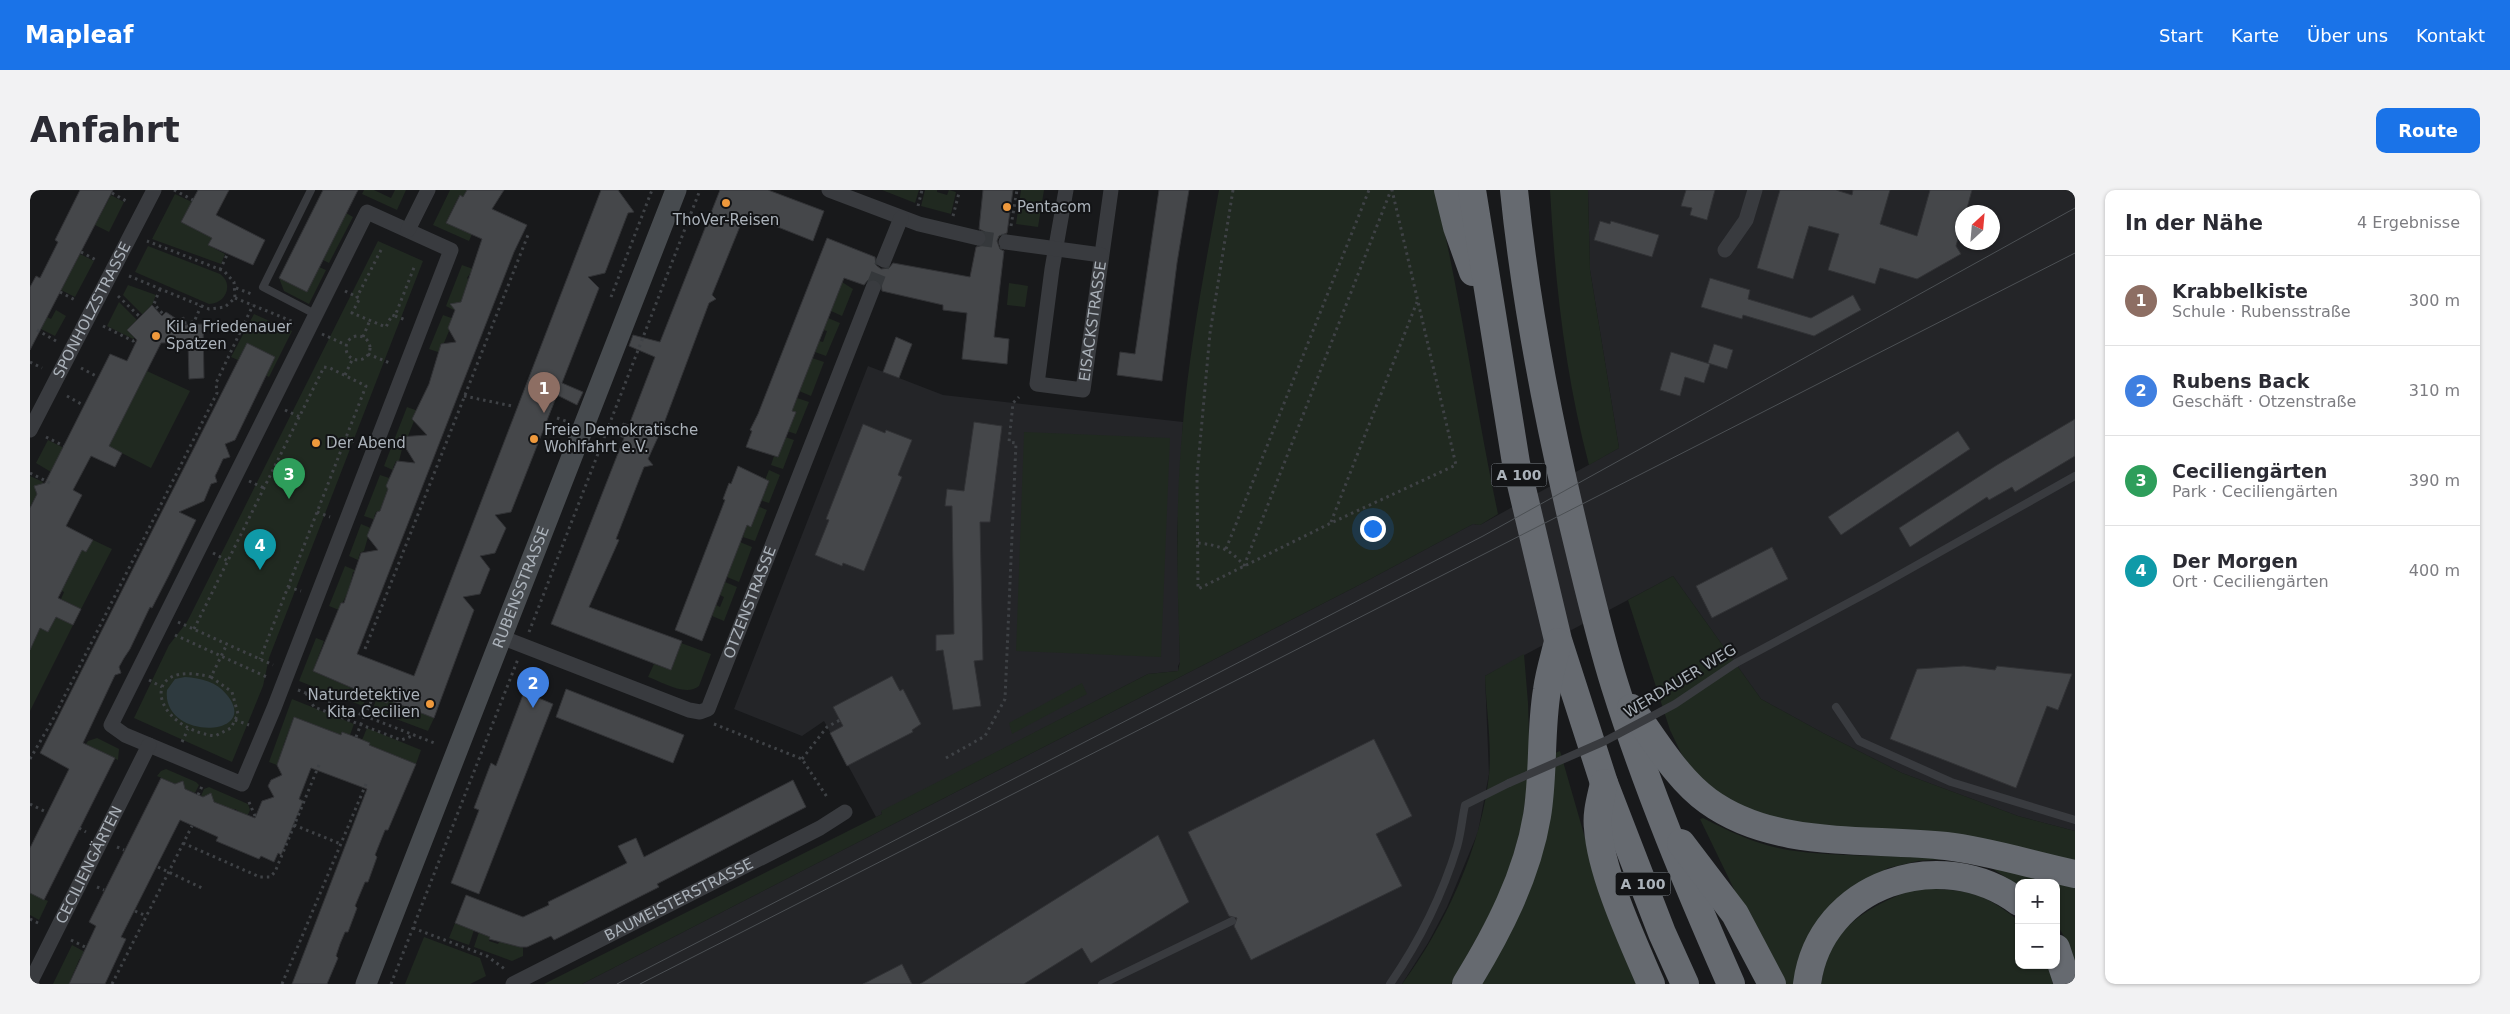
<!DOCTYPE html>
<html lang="de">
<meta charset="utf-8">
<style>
body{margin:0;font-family:"DejaVu Sans",sans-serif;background:#f2f2f3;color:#2b2b33}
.controls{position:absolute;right:15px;bottom:15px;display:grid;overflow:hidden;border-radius:10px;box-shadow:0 1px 4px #0004}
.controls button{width:45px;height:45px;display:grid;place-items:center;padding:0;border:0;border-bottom:1px solid #e1e1e2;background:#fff;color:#2b2b33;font:25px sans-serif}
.compass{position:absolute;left:1925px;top:15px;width:45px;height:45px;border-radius:50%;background:#fff;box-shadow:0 1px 4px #0004;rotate:26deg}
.you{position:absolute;left:1342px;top:338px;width:18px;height:18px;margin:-12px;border:4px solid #fff;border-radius:50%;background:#1a73e8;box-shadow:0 0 0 8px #1a73e833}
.badge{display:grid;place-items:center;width:32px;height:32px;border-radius:50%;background:#1a73e8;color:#fff;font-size:16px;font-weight:700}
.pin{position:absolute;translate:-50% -41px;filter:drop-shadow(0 1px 2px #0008)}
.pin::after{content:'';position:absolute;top:26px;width:18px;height:15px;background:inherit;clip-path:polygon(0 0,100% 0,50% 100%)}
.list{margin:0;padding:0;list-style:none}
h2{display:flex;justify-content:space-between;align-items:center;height:65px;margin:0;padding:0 20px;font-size:21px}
h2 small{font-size:16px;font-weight:400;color:#7c7c81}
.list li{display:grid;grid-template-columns:32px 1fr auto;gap:15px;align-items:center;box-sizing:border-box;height:90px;padding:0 20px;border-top:1px solid #e1e1e2}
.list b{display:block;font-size:19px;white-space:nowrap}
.list p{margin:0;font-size:16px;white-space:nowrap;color:#7c7c81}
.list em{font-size:16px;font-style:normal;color:#7c7c81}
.map{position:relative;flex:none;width:2045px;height:794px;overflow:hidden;border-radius:10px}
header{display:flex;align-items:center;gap:30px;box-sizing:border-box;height:70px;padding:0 25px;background:#1a73e8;color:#fff}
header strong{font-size:24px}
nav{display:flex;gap:28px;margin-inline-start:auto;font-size:18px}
.intro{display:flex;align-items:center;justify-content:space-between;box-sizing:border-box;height:120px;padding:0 30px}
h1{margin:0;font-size:35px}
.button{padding:12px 22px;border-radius:10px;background:#1a73e8;color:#fff;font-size:18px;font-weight:700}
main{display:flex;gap:30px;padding:0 30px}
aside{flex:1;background:#fff;border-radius:10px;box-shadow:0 1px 4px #0004}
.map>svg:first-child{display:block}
.built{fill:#242528;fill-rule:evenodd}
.green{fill:#202920}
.water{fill:#2e3a3f}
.building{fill:#45474a;stroke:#323336}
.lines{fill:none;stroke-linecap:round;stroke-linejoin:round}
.street-tunnel{stroke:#35383b;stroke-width:15;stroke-dasharray:15 8;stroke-linecap:butt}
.path{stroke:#3f4246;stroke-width:3;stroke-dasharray:2.5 4;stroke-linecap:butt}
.lane{stroke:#393b3f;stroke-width:8}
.street{stroke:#393b3f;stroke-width:15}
.secondary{stroke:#474b4f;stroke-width:21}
.highway{stroke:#666a70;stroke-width:28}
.tram{stroke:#4c5054;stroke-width:1}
.lane-bridge{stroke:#393b3f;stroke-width:8}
.poi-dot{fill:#ef993c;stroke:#131416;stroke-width:2}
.labels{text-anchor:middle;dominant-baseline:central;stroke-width:4;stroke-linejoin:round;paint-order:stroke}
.shield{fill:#131416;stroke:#7d8389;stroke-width:1}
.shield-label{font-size:14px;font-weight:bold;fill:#abb2ba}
.poi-label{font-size:15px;fill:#abb2ba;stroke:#131416;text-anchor:start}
.street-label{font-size:15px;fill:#abb2ba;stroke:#131416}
</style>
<header>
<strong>Mapleaf</strong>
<nav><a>Start</a><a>Karte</a><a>Über uns</a><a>Kontakt</a></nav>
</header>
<div class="intro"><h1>Anfahrt</h1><a class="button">Route</a></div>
<main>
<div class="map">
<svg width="2045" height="794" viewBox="0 0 2045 794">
<rect width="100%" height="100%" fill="#18191b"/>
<g class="built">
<path d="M1558,0H2045V641L1988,626L1872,583L1793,543L1731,509L1643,386L1455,486L1459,584L1448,642L1417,717L1398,753L1372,794H552L1331,394L1443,334L1450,335L1589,258L1560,80ZM1932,22H1962V52H1932Z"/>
<path d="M838,176L913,205L1153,232L1147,346L1150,472L1148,476V481L1118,484L851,622L852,624L846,627L794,531L772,546L704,519Z"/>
</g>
<g class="green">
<path d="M334,0H344L361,8L365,0H376L367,20L332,4Z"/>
<path d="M420,0H437L433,7L429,6L416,32L442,44L439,51L403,35Z"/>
<path d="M852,0H889L885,13Z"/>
<path d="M895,0H907V2L917,5L919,0L926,2L921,24L891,16Z"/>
<path d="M991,0H1014L1008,37L986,34Z"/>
<path d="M1189,0H1405C1431,107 1445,216 1468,324L1450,335L1443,334L1331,394L552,794H514L846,627L852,624L851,621L1118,484L1148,481L1150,472C1147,392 1145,312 1153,233C1160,154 1175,77 1189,0Z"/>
<path d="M1520,0H1558L1560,80L1589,258L1559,275C1535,184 1525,93 1520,0Z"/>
<path d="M145,4L162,12L151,32L183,46L178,55L195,64L191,74L122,49Z"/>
<path d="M81,5L94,12L79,42L65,35Z"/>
<path d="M316,23L323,27L299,73L293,70Z"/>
<path d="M348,51L393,71L239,468L233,496L202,572L104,528L139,455L157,432Z"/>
<path d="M118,56L190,84C204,94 196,114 179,114L105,82Z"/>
<path d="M50,64L64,71L45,107L31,100Z"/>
<path d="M432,75L443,79L437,88L439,90L431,112L427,113L424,120L416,116Z"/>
<path d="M289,77L296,80L279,114L254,101L249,88L277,102Z"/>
<path d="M812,92L823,99L812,126L801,121Z"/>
<path d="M979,93L998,96L995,117L977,115Z"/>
<path d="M98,95L126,105L122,115L113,125L93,105Z"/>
<path d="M89,112L107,130L97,140L105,147L103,149L77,136Z"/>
<path d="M26,120L36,126L25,146L11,139L17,127L21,129Z"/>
<path d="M224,124L262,141L239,187L235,185L244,167L217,153L208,170L201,167Z"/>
<path d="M413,125L424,129L418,138L419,141L414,153L411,154L409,161L411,163L399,159Z"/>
<path d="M798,128L810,133L796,166L785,162L789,151L793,152L797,141L793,140Z"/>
<path d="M782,168L794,172L781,206L769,201Z"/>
<path d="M117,181L160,201L121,278L78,256Z"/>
<path d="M767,208L779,212L766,244L754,240L762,232L766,222L762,221Z"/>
<path d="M377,217L388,221L385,222L382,229L384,231L378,246L375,247L369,271H366L363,278L365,281L354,276Z"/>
<path d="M994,242L1140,248L1131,467L986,461Z"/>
<path d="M752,246L764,250L753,279L741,275L744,266L748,267L752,257L748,255Z"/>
<path d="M18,250L34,258L21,282L6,273Z"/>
<path d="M739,280L750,285L739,313L727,309L735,302L739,292L735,290Z"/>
<path d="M350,285L362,289L350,321L346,322L344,327L346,330L334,326Z"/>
<path d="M0,286L13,292L0,317Z"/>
<path d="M725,315L737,320L725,351L713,347L717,335L721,336L725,326Z"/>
<path d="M331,334L343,339L340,340L334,361L330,363L328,370L319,366Z"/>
<path d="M27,347L56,362L63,350L82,359L51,419L31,409L34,402L17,394L22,386L36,393L40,385L15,372Z"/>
<path d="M710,352L722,357L709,392L697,387Z"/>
<path d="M315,376L327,381L323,382L319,400L309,420L299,416Z"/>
<path d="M1643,386L1731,509L1793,543L1872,583L1988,626L2045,641V674L1739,630L1675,595L1652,565L1640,540L1598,410Z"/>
<path d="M695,392L707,397L694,431L682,426L686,415L690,417L694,407L690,405Z"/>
<path d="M26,427L43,435L0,521V434L18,442Z"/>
<path d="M286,448L294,451L283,481L337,505L333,516L269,491Z"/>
<path d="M651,453L681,464L669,496C656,507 632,492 618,487L624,474L641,480Z"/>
<path d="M1494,464L1498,513L1500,577L1492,633L1475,697L1421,794H1372C1414,738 1452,655 1459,585C1462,554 1456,517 1455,486Z"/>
<path d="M1052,493L1057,504L982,544L979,533Z"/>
<path d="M347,508L358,510L404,528L398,541L342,520Z"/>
<path d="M262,509L324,534L320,545L312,543L311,545L264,527L253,556L256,558L252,568L249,569L247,575L239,572Z"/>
<path d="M337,538L391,560L386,574L339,555L332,550Z"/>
<path d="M67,548L89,559L88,570L56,554L58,551Z"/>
<path d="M1530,561L1564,679L1607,794H1450L1525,563Z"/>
<path d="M136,579L166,592L169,595L165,603L155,599L154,595L149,593L145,594L127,586L131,581Z"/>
<path d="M179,597L218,614L220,620L217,627L205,619L202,620L171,606L174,599Z"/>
<path d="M1673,628C1700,642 1728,655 1758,660C1809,668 1862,664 1914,669L1888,671L1858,678L1824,697L1765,794H1750L1670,629Z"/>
<path d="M1960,677L2045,696V774L2035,748L2026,733V693H1989V696Z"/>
<path d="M1886,699C1933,699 1951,700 1989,731V775H2018L2023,794H1791C1793,785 1794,776 1797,768C1810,731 1852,710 1886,699Z"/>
<path d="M0,703L18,711L9,730L0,725Z"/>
<path d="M425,733L444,740L439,755L419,748Z"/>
<path d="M449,742L460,747L459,751L468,754L470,750L493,757V766L482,771L444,757Z"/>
<path d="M394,747L450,768L456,786L440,794H375Z"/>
<path d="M42,755L55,762L49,770L39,794H23Z"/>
</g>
<path class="water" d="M155,487C171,488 187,492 197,505C232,548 131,551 137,500L145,489Z"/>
<g class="building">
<path d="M50,0H83L0,160V97L6,86L10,88L28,52L25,50Z"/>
<path d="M168,0H199L186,25L235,50L223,75L178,55L182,48L151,32Z"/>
<path d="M293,0H328L277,102L249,88Z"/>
<path d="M437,0H474L462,19L497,35L484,62L327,464L384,486L571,0H588L604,22L598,23L575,83L558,87L569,98L532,193L553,202L547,215L527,205L481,322L465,325L476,338L465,363L450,366L460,379L450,404L433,407L444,420L404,528L358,510L357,513L283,481L311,413H314L331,363L348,360L337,346L347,322L350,321L358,299L356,296L367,271L385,273L369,247L397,245L382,229L399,194L411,154L426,152L418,138L425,120L420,114L431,112L452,49L416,33L430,5L433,7Z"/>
<path d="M690,0H738L794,21L783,51L715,24L682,105L686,109L679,113L633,236L618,269L623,275L614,277L586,349L589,350L559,417L652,451L641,480L521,434L594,248L589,246L593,233L599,235L625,167L599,156L603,145L630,152Z"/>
<path d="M953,0H983L977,43L969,46L967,51L970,59L974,61L964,147L979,149L977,174L932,169L937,123L913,120V115L852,101L851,93L846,89L838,90L834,95L814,88L768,205L762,221L766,222L748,267L716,257L722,241L720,240L728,224L797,48L845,67L846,75L851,79L859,78L863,73L940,87L946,57L954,55L957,50L955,42L949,39Z"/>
<path d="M1129,0H1159L1147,73L1132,191L1087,185L1090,162L1105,164Z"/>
<path d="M1656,0H1685L1677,30L1660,25L1662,18L1651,16Z"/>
<path d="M1750,0H1806L1822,5L1823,0H1860L1850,34L1887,46L1900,0H1942L1936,22H1932V34L1926,56L1931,64L1887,89L1850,78L1845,94L1798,80L1809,44L1779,36L1763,89L1727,78Z"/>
<path d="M1570,31L1580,34L1581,31L1629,45L1622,67L1564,50Z"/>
<path d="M1680,88L1720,100L1718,109L1781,128L1823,105L1831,120L1784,146L1713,125L1712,129L1671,117Z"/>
<path d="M122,115L132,126L136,122L148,130L154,127V135L173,134L174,188L159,189L158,152L131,153L79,256L92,263L85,277L61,266L43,300L52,305L36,336L63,350L56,362L52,360L28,408L51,419L43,435L26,427L18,442L10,438L0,460V318L7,304L4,296L15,293L80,164L97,171L107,150L97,140Z"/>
<path d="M866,147L882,154L869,188L853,182Z"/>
<path d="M217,153L245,167L205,250L195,254L200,267L193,269L188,280L185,286L187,292L181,294L174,311L149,322L166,330L139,385L122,418L120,417L100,459L94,468L89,477L91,483L85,485L53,553L85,568L14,710L0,703V658L39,579L10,563Z"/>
<path d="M1684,154L1703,160L1697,179L1678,173Z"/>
<path d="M1641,162L1680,174L1674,193L1655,187L1650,206L1630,200Z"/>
<path d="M2045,229V266L1985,302L1982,297L1959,310L1957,307L1880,357L1869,338L1967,275Z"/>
<path d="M944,232L972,236L960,332H950L953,470L944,471L951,516L923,520L913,460L906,461V445L924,444L922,316H915L917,299L934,301Z"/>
<path d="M833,234L855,243L856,240L882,250L868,285L872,287L834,381L813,373L812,376L785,365L799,330L796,329Z"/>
<path d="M1928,241L1940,259L1811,345L1798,327Z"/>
<path d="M708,276L739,291L721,337L717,335L672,451L645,440L695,310L693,309L699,293L701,294Z"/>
<path d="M1742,357L1758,389L1682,428L1666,396Z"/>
<path d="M1934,476L1965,480L1967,476L2042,484L2028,520L2017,516L1986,598L1860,549L1887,479Z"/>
<path d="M862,486L870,501L873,499L891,534L882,540L883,542L817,576L800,543L813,536L803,517Z"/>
<path d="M536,499L654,545L643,573L526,527Z"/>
<path d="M494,502L523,514L449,704L421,693L449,620L444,618L461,573L466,576Z"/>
<path d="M264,527L311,545L312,542L328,548L340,553L339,555L386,574L358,640H355L345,665L347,667L338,692H335L325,716L327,718L318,742H315L310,754L306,766L308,768L297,794H262L337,599L281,578L269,609L273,611L251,665L248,663L244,672L231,666L229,669L186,651L188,647L150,630L91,747L96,749L75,794H39L66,736L59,732L131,588L145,594L153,591L155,599L173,607L181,603L184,612L225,628L232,611L244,607L238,596L241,590L252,585L247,575Z"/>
<path d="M1344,549L1382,626L1346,644L1372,696L1221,770L1204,736L1207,728L1199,726L1158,642Z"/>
<path d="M763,590L776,617L627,694L629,697L524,750L521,746L497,757H490L459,749L460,747L425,733L436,705L493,727L519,715L518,712L597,673L588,656L606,648L614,667Z"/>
<path d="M1128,645L1159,712L1061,773L1052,758L994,794H890Z"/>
<path d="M872,774L882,794H833Z"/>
</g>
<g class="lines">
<g class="street-tunnel">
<path d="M948,48L976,52"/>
<path d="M843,98L854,70"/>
</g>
<g class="path">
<path d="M144,0L163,10"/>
<path d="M1203,0L1180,143L1167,286L1168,399L1301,333L1426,275L1362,0"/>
<path d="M82,3L98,12"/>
<path d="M888,16L892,0"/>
<path d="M923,26L929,3"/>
<path d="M981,36L987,0"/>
<path d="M351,60L327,107L330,108L322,123L356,137L362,125L365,126L385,75"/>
<path d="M51,62L68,71"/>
<path d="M190,80L197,65"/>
<path d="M99,86L179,119L195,117L205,108L204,92L194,81L117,51"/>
<path d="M206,98L224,105"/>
<path d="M130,99L124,114L133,124"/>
<path d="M315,101L327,107"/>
<path d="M30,102L47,111"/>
<path d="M88,106L110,127"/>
<path d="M581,107L622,0"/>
<path d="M205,108L264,132"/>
<path d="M365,126L376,130"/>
<path d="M154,133L164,132L171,116"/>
<path d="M73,136L103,151L107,149"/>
<path d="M7,140L26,151"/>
<path d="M292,144L316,155"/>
<circle cx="328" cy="158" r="12"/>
<path d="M333,147L340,130"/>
<path d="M338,164L362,174"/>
<path d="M0,172L12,178"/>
<path d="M51,178L68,187"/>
<path d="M315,185L323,168"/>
<path d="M37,206L53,215"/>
<path d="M434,206L482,216"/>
<path d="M255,220L270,227"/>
<path d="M527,228L536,231"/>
<path d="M16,247L34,256"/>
<path d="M316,248L329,253"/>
<path d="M0,283L20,293"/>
<path d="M219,291L234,298"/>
<path d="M287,322L300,327"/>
<path d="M1301,332L1387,112"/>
<path d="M1168,353C1188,355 1201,359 1214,376"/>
<path d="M1196,359L1339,0"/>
<path d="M183,363L198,371"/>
<path d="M1214,376L1361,0"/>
<path d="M258,397L271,401"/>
<path d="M148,432L243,475"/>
<path d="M164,439L294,177L300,178L336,196L230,469"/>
<path d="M499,442L670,0"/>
<path d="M145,445L239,488"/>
<path d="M335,459L498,45"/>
<path d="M181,487L202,502L208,524L201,538L185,546C120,537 108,468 181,487L197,454"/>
<path d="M119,490L132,497"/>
<path d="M268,500L407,554"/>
<path d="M276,503L284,517L371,550L385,545"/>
<path d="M335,526L343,507"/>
<path d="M205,530L219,535"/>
<path d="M684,534L772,569L797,607"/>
<path d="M326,547L334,526"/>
<path d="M152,552L158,539"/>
<path d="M916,568L955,546L975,509L986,253L979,252L983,213L989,207"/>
<path d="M0,569L22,531L187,203L186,193L223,115"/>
<path d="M772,569L797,537L810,530"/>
<path d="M168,605L173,594"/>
<path d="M219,612L225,626L224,630"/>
<path d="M0,614L16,622"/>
<path d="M264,635L311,654"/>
<path d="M49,638L56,642"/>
<path d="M153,653L230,687H240L245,682L289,575"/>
<path d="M87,657L94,660"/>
<path d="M128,677L172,698"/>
<path d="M67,697L74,700"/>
<path d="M105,721L116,726"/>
<path d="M0,729L10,734"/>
<path d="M383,738L457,766L476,780"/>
<path d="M41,750L57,758"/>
<path d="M82,794L162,636"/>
<path d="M252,794L336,594"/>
<path d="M361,794L488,469"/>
</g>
<g class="lane">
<path d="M281,0L233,97L285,124"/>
<path d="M1706,473L1846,398L2045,286"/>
<path d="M1806,517L1829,551L1921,592L2045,630"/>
<path d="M1072,794L1202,731"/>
<path d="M1360,794C1389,752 1412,706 1427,657C1431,643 1432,629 1435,615L1479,593"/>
</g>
<g class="street">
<path d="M799,0L889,34L948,48"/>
<path id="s1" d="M1036,0L1022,79L1007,194L1053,200L1081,0"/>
<path d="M337,22L421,60L244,518L212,594L95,545L81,535Z"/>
<path d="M378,40L398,0"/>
<path d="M976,52L1071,65"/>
<path d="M1695,60L1716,30L1725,0"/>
<path d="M854,70L871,28"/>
<path id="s2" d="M0,240L124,0"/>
<path id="s3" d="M471,447L659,520L670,522L678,519L843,98"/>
<path id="s4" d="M0,793L119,555"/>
<path id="s5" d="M483,794L790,638L815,622"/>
</g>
<path class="secondary" id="s6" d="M336,794L646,0"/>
<g class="highway">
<path d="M1418,0L1427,37L1443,82"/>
<path d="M1442,0L1486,273L1528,450L1574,593L1632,743L1655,794"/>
<path d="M1484,0C1496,119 1519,235 1547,351C1559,400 1570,448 1585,496C1617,598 1658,696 1701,794"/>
<path d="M1601,518C1624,548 1646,588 1678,611C1746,660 1836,647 1916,656C1959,661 2002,675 2045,684"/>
<path d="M1574,593C1571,608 1566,623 1568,638C1571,684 1603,752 1621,794"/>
<path d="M1651,653L1705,724L1742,794"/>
<path d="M2026,758L2038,794"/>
<path d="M1436,794C1468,742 1497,686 1507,626C1514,584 1510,542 1517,500C1519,484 1524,468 1528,452"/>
<path d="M1777,794C1790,693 1911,654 1989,712"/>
</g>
<g class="tram">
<path d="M587,794L1453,346L2045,18"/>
<path d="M610,794L2045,63"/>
</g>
<path class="lane-bridge" d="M1479,593L1575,551L1645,514L1706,473"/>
</g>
<g class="poi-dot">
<circle cx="696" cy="13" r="5"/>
<circle cx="977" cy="17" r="5"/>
<circle cx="126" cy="146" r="5"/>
<circle cx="504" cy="249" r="5"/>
<circle cx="286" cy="253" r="5"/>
<circle cx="400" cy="514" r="5"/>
</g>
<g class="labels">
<g class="shield">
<rect x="1461.5" y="273.5" width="55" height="23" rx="4"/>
<rect x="1585.5" y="682.5" width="55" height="23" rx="4"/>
</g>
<g class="shield-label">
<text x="1489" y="285">A 100</text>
<text x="1613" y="694">A 100</text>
</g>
<g class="poi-label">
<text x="987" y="17">Pentacom</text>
<text x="696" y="30" text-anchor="middle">ThoVer-Reisen</text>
<text x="136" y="137">KiLa Friedenauer<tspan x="136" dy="17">Spatzen</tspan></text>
<text x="514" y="240">Freie Demokratische<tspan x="514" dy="17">Wohlfahrt e.V.</tspan></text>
<text x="296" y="253">Der Abend</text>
<text x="390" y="505" text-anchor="end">Naturdetektive<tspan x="390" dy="17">Kita Cecilien</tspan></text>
</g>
<g class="street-label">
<text stroke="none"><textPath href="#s2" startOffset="135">SPONHOLZSTRASSE</textPath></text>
<text stroke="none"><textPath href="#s1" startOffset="312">EISACKSTRASSE</textPath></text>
<text stroke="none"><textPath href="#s6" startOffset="426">RUBENSSTRASSE</textPath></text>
<text stroke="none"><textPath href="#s3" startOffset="336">OTZENSTRASSE</textPath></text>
<text transform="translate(1650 491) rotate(-31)">WERDAUER WEG</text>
<text stroke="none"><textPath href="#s4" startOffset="132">CECILIENGÄRTEN</textPath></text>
<text stroke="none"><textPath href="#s5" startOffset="186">BAUMEISTERSTRASSE</textPath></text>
</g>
</g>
</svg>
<div class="controls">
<button>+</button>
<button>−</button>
</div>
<svg class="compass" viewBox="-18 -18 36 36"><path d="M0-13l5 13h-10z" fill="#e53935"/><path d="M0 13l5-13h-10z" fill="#7c7c81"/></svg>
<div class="you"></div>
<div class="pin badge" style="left:514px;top:223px;background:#8d6e63">1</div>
<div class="pin badge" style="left:503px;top:518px;background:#3f7fe0">2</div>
<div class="pin badge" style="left:259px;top:309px;background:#2e9e5b">3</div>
<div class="pin badge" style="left:230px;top:380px;background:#0f9aa8">4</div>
</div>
<aside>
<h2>In der Nähe<small>4 Ergebnisse</small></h2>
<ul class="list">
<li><span class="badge" style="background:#8d6e63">1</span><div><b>Krabbelkiste</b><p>Schule · Rubensstraße</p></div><em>300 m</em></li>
<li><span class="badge" style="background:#3f7fe0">2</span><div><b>Rubens Back</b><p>Geschäft · Otzenstraße</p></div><em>310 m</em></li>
<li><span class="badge" style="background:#2e9e5b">3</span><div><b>Ceciliengärten</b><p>Park · Ceciliengärten</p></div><em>390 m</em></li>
<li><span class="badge" style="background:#0f9aa8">4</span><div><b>Der Morgen</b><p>Ort · Ceciliengärten</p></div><em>400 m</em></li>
</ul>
</aside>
</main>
